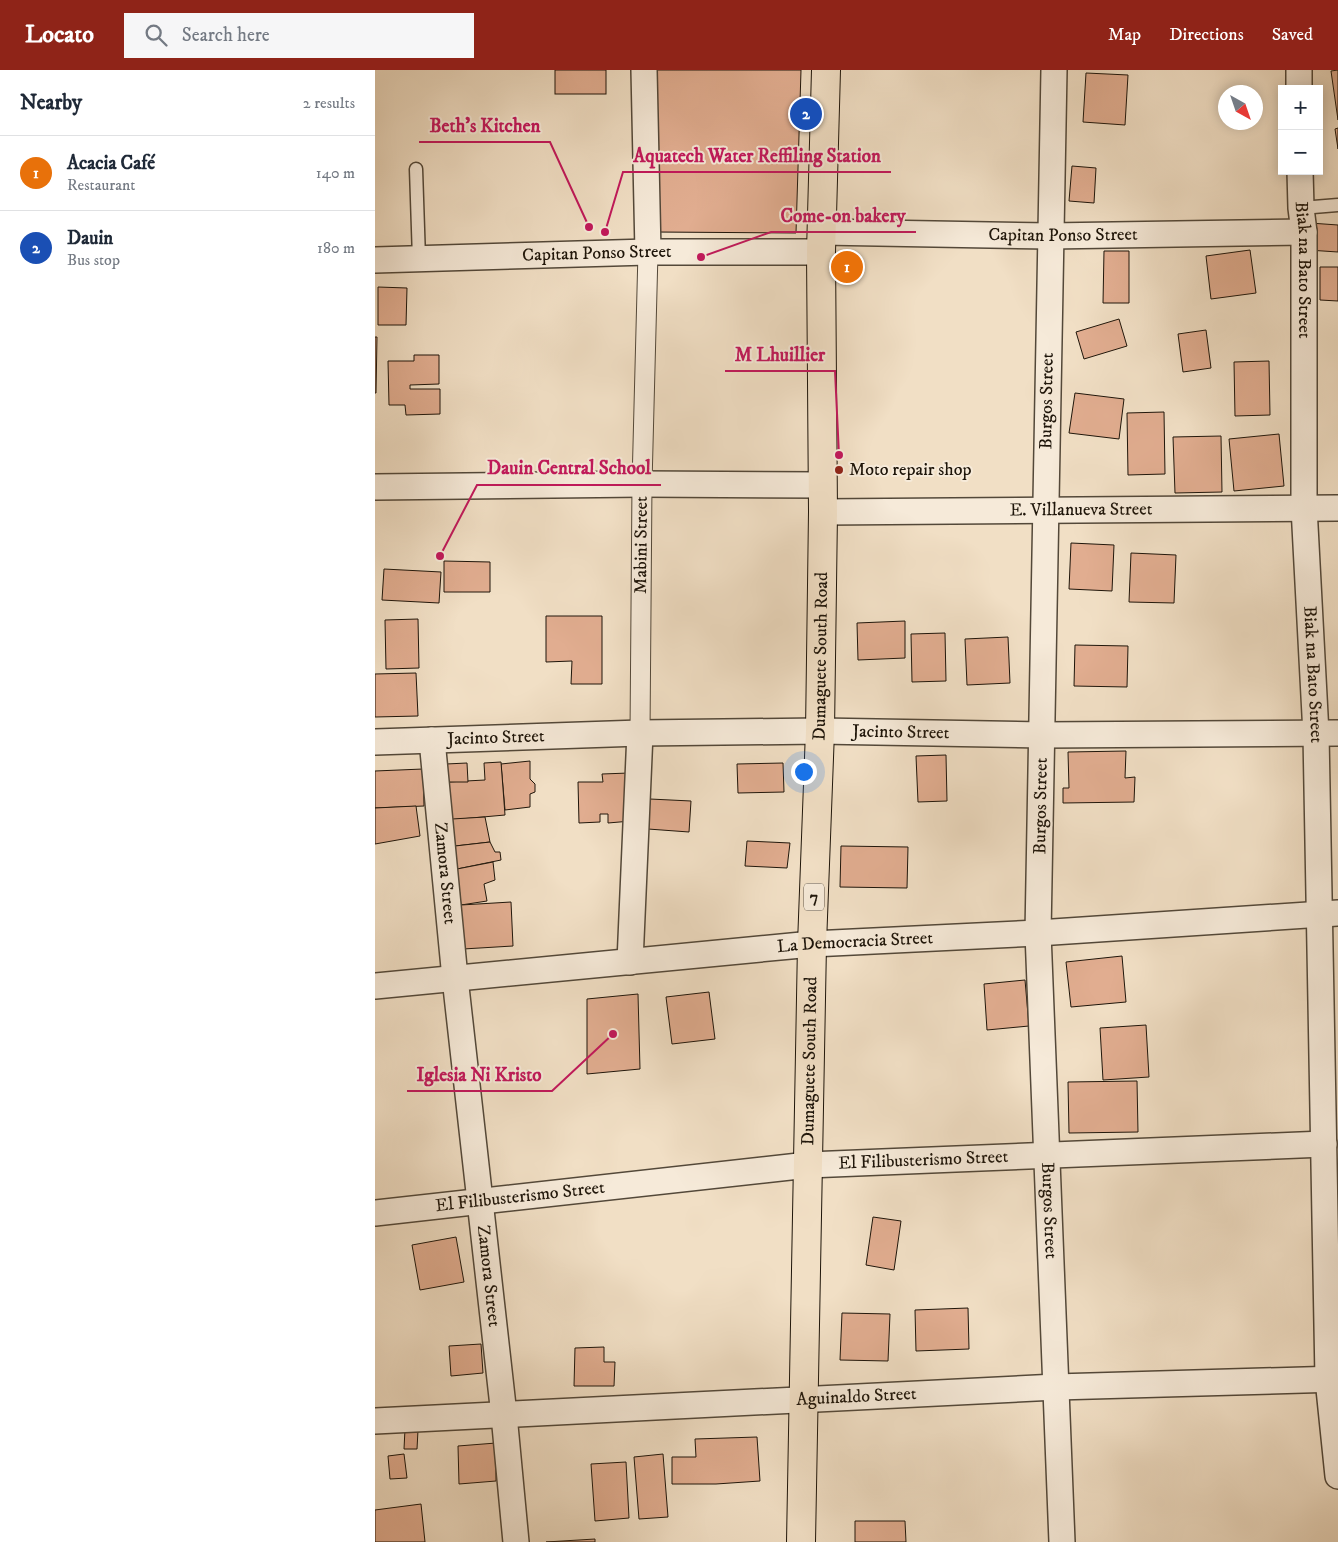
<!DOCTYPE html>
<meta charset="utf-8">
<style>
body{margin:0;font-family:"IM FELL DW Pica",serif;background:#f6f6f7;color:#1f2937}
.controls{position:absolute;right:15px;top:15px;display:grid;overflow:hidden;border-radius:0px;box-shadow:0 2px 12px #0003}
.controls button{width:45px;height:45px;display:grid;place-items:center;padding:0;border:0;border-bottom:1px solid #e0e1e3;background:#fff;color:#1f2937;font:25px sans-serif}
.compass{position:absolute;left:843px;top:15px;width:45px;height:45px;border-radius:50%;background:#fff;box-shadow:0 2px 12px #0003;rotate:140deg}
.you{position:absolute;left:428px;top:701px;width:18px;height:18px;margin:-12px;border:4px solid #fff;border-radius:50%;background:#1a73e8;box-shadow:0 0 0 8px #1a73e833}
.badge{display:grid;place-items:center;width:32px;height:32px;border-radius:50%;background:#8f2418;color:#fff;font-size:16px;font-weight:700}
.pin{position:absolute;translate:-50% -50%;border:2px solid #fff;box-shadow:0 1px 5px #0006}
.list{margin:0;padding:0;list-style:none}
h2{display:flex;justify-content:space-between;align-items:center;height:65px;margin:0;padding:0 20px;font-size:21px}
h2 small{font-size:16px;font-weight:400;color:#747a83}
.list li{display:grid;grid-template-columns:32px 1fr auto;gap:15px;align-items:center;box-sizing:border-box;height:75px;padding:0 20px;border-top:1px solid #e0e1e3}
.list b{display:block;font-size:19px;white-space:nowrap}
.list p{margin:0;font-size:16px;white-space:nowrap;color:#747a83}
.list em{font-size:16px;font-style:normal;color:#747a83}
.icon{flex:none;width:28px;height:28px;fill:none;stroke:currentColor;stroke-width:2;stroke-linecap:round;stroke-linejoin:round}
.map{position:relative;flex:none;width:963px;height:1472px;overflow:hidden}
header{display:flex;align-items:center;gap:30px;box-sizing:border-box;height:70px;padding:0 25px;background:#8f2418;color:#fff}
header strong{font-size:24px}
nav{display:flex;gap:28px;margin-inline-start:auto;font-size:18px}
.search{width:350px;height:45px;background:#f6f6f7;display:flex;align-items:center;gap:12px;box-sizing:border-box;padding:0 18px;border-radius:0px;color:#747a83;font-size:19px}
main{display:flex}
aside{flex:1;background:#fff}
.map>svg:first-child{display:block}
.building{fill:#e1ad90;stroke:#1e150a}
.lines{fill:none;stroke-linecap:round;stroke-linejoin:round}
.service-casing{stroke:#534839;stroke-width:15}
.pedestrian-casing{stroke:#534839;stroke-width:21}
.minor-casing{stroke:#534839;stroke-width:28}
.trunk-casing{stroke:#1e150a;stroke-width:30}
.service{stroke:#f6ead9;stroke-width:12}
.pedestrian{stroke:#f6ead9;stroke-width:19}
.minor{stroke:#f6ead9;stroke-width:25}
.trunk{stroke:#f1dfc5;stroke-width:28}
.poi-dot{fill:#8f2418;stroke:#f6ead9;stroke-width:2}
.labels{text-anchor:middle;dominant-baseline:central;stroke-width:4;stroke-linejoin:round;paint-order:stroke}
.shield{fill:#f6ead9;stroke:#5f5548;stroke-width:1}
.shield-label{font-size:16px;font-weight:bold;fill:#1e150a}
.street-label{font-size:18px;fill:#1e150a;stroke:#f6ead9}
.poi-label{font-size:18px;fill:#1e150a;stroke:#f6ead9;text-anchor:start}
.leader{fill:none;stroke:#c2185b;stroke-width:2}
.callout-dot{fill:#c2185b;stroke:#f6ead9;stroke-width:2}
.callout-label{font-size:19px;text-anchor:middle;font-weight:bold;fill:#c2185b;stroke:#f6ead9;stroke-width:4;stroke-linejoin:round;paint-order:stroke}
</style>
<header>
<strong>Locato</strong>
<div class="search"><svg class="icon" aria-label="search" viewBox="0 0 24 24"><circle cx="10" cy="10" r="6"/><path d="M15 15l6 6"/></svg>Search here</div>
<nav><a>Map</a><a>Directions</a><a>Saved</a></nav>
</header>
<main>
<aside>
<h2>Nearby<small>2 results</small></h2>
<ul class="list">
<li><span class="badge" style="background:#e8710a">1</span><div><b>Acacia Café</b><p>Restaurant</p></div><em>140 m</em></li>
<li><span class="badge" style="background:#1a4fb4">2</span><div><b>Dauin</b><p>Bus stop</p></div><em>180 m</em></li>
</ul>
</aside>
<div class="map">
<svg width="963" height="1472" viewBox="0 0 963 1472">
<rect width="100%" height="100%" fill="#f1dfc5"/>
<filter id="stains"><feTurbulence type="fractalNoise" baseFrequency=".004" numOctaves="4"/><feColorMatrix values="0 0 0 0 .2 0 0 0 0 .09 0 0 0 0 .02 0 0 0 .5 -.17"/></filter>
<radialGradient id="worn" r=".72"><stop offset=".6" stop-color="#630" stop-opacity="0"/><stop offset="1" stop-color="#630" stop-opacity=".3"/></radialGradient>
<g class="building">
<rect x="180" y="0" width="51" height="24"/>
<path d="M282,0H426L421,163L280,162Z"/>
<path d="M963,0V50L956,1Z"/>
<path d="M711,3L753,5L750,55L708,52Z"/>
<path d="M963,58V79L960,59Z"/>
<path d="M697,96L721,98L719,133L694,131Z"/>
<path d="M935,153L963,155V182L933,180Z"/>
<path d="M875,180L881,223L836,229L831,186Z"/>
<path d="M729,181H754V233H728Z"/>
<path d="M945,197H963V231L945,230Z"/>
<path d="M3,217L32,218L31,255H3Z"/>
<path d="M744,249L752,276L709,289L701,262Z"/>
<path d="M831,260L836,298L808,302L803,264Z"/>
<path d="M0,267H2L1,323H0Z"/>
<path d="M39,285H64V314L35,315V319H65V344L31,345L30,335H14L13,291H39Z"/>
<path d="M894,291L895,345L860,346L859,292Z"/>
<path d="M700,323L749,329L744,369L694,363Z"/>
<path d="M789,342L790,404L753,405L752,343Z"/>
<path d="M904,364L909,416L859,421L854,369Z"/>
<path d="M846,366L847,422L800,423L798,367Z"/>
<path d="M696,473L739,475L737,521L694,519Z"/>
<path d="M756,483L801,485L799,533L754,532Z"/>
<path d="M69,491L115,492V522H69Z"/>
<path d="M9,499L66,502L64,533L7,530Z"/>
<path d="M171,546H227V614H196L197,591L171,592Z"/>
<path d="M43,549L44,598L11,599L10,550Z"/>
<path d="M530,551V588L483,590L482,553Z"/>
<path d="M570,563L571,611L537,612L536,564Z"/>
<path d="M633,567L635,613L592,615L590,569Z"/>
<path d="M700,575L753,576L752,617L699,616Z"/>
<path d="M41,603L43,646L0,647V604Z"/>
<path d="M751,681L750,708L760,707L759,732L688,733V718H694L693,682Z"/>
<path d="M571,685L572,731L543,732L541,686Z"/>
<path d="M155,691V709L160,714V722L155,724V737L130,740L126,694Z"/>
<path d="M126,692L130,745L74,750L72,712L110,710L109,693Z"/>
<path d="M92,693L93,712H72L71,694Z"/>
<path d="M408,693L409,722L363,723L362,694Z"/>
<path d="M48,699L49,736L0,738V701Z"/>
<path d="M254,703L256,751L233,753V744H225V752L204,753L203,712H228L227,704Z"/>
<path d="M275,729L316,731L314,762L273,759Z"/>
<path d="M41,736L45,766L0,774V738Z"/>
<path d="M110,747L115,772L80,776L77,749Z"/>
<path d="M372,771L415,773L412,798L370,796Z"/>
<path d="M115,772L120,782H125L126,790L82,799L80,776Z"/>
<path d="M466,776L533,777L532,818L465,817Z"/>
<path d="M118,792L120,810L109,814L112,831L86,835L82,799Z"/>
<path d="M136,832L138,876L88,879L86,835Z"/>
<path d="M747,886L751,932L696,937L691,892Z"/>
<path d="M650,910L654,956L612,960L609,914Z"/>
<path d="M334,922L340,969L297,974L291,927Z"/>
<path d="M263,924L265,999L212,1004V929Z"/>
<path d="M771,955L774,1007L728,1010L725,958Z"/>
<path d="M762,1011L763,1062L694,1063L693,1012Z"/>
<path d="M498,1147L526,1151L519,1200L491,1195Z"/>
<path d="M81,1167L89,1212L45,1220L37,1175Z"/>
<path d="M593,1238L594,1279L541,1281L540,1240Z"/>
<path d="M467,1243L515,1244L513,1291L465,1290Z"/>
<path d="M106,1274L108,1303L76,1306L74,1276Z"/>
<path d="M229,1277V1292H240L239,1316H199L200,1278Z"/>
<path d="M30,1359L43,1360L42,1379H29Z"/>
<path d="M382,1367L385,1411L341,1414H297V1387H321L320,1369Z"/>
<path d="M121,1373V1411L84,1414L83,1376Z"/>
<path d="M29,1384L32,1408L15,1409L13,1386Z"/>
<path d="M288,1384L293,1447L264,1449L259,1387Z"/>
<path d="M251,1392L254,1448L220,1451L216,1394Z"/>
<path d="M46,1434L50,1472H0V1440Z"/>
<path d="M480,1451H530L531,1472H480Z"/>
<path d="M220,1469V1472H171Z"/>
</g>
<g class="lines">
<g class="service-casing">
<g id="service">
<path d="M41,99L44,189"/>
<path d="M926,138L963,135"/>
</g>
</g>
<g class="pedestrian-casing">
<g id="pedestrian">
<path id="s1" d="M265,663L267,414L273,182"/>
</g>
</g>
<g class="minor-casing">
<g id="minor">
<path d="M269,0L273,182"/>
<path id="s2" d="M679,0L663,863L687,1472"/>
<path d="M924,0V19"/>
<path id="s3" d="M925,101L926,138L929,162V437L941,664L953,1309L963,1406"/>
<path id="s4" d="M447,162L675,166L929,162"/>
<path id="s5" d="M0,190L273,182H446"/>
<path d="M0,417L267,414L447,415"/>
<path id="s6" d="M448,442L963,438"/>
<path id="s7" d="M57,670L80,908L129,1345L141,1472"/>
<path id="s8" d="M0,672L265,663L445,661L668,665L963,663"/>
<path d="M255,892L265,663"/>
<path id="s9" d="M0,916L437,874L663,863L963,843"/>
<path id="s10" d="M0,1143L433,1095L949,1074"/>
<path id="s11" d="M0,1351L681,1317L963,1309"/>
</g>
</g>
<g class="trunk-casing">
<g id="trunk">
<path id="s12" d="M426,1472L437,874L445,661L448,442L446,182L451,0"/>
</g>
</g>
<use href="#service" class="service"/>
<use href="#pedestrian" class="pedestrian"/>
<use href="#minor" class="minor"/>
<use href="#trunk" class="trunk"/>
</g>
<circle class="poi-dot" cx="464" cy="400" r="5"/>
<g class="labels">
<rect class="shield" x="429" y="813.5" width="20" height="27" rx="4"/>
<g class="shield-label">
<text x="439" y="827">7</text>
</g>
<g class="street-label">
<text stroke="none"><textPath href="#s4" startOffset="241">Capitan Ponso Street</textPath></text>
<text stroke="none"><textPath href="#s5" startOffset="222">Capitan Ponso Street</textPath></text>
<text stroke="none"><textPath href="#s3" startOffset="99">Biak na Bato Street</textPath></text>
<text transform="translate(672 331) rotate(-89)">Burgos Street</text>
<text stroke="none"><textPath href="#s6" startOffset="258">E. Villanueva Street</textPath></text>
<text stroke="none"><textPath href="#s1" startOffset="188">Mabini Street</textPath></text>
<text stroke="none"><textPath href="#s12" startOffset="886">Dumaguete South Road</textPath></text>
<text stroke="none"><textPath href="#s3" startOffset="504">Biak na Bato Street</textPath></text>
<text stroke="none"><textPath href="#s8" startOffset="526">Jacinto Street</textPath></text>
<text stroke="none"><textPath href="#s8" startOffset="121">Jacinto Street</textPath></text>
<text transform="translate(666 736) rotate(-89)">Burgos Street</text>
<text stroke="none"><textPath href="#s7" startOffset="134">Zamora Street</textPath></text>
<text stroke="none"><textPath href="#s9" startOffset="482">La Democracia Street</textPath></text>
<text stroke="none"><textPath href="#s12" startOffset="481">Dumaguete South Road</textPath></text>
<text stroke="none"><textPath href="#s10" startOffset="551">El Filibusterismo Street</textPath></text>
<text stroke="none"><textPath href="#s10" startOffset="146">El Filibusterismo Street</textPath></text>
<text stroke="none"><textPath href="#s2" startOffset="1141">Burgos Street</textPath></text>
<text stroke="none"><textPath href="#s7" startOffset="539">Zamora Street</textPath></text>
<text stroke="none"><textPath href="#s11" startOffset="482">Aguinaldo Street</textPath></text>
</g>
<g class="poi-label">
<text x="474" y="400">Moto repair shop</text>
</g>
</g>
<path class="leader" d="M214 157L175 72H44M230 162L248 102H516M326 187L396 162H541M464 385L460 301H350M65 486L102 415H286M238 964L177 1021H32"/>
<g class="callout-dot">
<circle cx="214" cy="157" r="5"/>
<circle cx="230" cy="162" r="5"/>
<circle cx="326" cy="187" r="5"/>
<circle cx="464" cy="385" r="5"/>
<circle cx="65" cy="486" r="5"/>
<circle cx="238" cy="964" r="5"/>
</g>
<g class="callout-label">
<text x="110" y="62">Beth's Kitchen</text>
<text x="382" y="92">Aquatech Water Reffiling Station</text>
<text x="468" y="152">Come-on bakery</text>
<text x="405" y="291">M Lhuillier</text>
<text x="194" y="404">Dauin Central School</text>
<text x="104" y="1011">Iglesia Ni Kristo</text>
</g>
<rect width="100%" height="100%" filter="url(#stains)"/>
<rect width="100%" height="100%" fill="url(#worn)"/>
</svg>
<div class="controls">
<button>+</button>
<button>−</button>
</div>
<svg class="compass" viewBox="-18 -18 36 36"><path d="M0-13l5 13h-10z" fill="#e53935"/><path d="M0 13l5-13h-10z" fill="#747a83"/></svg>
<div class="you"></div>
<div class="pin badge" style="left:472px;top:197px;background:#e8710a">1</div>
<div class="pin badge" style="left:431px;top:44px;background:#1a4fb4">2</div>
</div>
</main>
